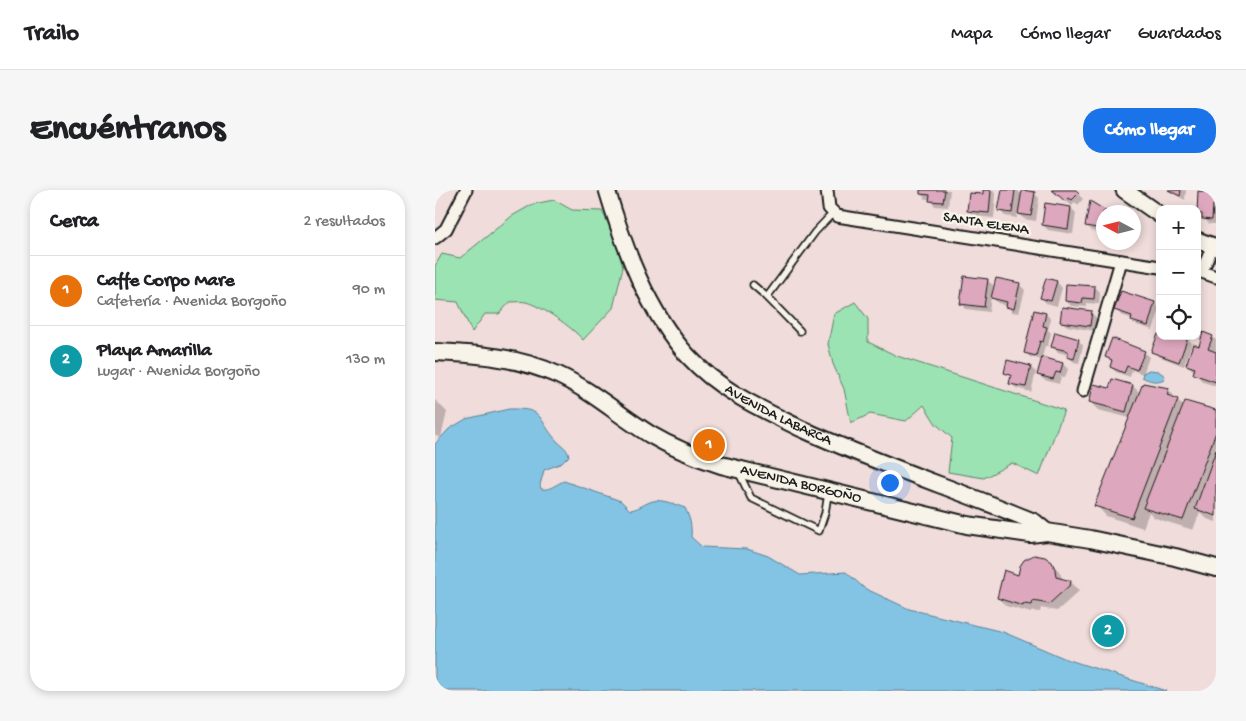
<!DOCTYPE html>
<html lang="es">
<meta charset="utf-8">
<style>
body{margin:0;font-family:"Gochi Hand",sans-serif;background:#f6f6f6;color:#202124}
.controls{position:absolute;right:15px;top:15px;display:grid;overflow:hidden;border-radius:10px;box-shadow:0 2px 8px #0003}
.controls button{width:45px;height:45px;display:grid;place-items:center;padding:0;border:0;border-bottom:1px solid #e0e0e0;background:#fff;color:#202124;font:25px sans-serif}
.compass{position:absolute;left:661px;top:15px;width:45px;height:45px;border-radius:50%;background:#fff;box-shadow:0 2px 8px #0003;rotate:277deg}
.you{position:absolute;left:454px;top:292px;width:18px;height:18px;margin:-12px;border:4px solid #fff;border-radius:50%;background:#1a73e8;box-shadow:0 0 0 8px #1a73e833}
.badge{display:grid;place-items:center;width:32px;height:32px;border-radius:50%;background:#1a73e8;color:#fff;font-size:16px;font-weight:700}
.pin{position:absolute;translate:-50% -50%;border:2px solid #fff;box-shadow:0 1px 5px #0006}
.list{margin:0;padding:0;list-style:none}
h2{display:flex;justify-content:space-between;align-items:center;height:65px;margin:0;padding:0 20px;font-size:21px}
h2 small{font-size:16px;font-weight:400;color:#757577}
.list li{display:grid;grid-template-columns:32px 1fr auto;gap:15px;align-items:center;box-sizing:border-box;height:70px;padding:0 20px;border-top:1px solid #e0e0e0}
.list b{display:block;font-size:19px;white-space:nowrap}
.list p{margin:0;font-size:16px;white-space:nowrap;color:#757577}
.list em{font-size:16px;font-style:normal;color:#757577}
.icon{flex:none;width:28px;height:28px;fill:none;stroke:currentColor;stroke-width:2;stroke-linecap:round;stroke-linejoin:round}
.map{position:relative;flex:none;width:781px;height:501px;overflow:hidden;border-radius:20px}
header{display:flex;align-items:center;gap:30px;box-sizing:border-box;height:70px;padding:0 25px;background:#fff;border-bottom:1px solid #e0e0e0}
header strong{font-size:24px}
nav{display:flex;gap:28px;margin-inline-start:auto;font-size:18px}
.intro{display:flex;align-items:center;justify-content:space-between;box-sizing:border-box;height:120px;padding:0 30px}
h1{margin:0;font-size:35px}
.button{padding:12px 22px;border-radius:20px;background:#1a73e8;color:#fff;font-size:18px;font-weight:700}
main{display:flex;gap:30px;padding:0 30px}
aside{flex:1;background:#fff;border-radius:20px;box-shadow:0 2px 8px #0003}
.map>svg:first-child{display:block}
.green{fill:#9be3b2;stroke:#5c8067}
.water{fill:#83c4e4;stroke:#5a8194}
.shadow{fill:#0003}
.building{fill:#dda7bd;stroke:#1c1c1c}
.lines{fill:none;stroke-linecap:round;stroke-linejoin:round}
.service-casing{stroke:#1c1c1c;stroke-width:9}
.minor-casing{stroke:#1c1c1c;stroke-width:15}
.tertiary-casing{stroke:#1c1c1c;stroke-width:19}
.secondary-casing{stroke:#1c1c1c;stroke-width:20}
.service{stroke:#f7f3e8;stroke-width:5.5}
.minor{stroke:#f7f3e8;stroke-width:11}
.tertiary{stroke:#f7f3e8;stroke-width:15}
.secondary{stroke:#f7f3e8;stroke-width:16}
.labels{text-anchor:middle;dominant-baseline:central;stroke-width:5;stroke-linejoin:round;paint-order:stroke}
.street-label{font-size:15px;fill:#1c1c1c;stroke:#f7f3e8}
</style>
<header>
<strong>Trailo</strong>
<nav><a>Mapa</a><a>Cómo llegar</a><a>Guardados</a></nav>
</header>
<div class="intro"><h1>Encuéntranos</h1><a class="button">Cómo llegar</a></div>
<main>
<aside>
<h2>Cerca<small>2 resultados</small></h2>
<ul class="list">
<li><span class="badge" style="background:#e8710a">1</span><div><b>Caffe Corpo Mare</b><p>Cafetería · Avenida Borgoño</p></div><em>90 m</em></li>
<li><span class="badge" style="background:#0f9aa8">2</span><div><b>Playa Amarilla</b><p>Lugar · Avenida Borgoño</p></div><em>130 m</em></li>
</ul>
</aside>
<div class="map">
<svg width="781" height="501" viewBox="0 0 781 501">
<rect width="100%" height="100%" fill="#efdcdb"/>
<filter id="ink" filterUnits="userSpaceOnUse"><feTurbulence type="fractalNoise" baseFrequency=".02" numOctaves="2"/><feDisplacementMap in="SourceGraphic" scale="10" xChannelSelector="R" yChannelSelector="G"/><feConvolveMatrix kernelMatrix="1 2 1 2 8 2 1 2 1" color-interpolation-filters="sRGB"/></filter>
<g filter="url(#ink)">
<g class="green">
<path d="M119,10L137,20L167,21L179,45L188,77L178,118L148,150C137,137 108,117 91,112C87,111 80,112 75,112L64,124H50L37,142L23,112L0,110V76L7,64L25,68L77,26L98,14Z"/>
<path d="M420,112L433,129V152L462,166L629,220L604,286L577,273L549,288L513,282L517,248L501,234L489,215L471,231L435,224L416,233L409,199L398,174L393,154L399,124Z"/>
</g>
<g class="water">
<path d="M714,180L723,181L730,186L729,189C721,193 715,191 707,187L708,183Z"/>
<path d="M74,219C111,218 101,228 122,251C128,257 132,258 134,266L127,273L109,280L105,295L106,299C114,301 121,294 129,291L186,311L195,320C204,319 210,313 218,311C228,309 241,315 250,318C255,328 257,336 256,347L267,357L312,359L333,366L365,385L411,382L429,398L474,419L568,442L631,469L731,501H0V254L14,239L31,229Z"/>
</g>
<g class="shadow">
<path d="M487,0H515L513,17L500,16L495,9H491L486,3Z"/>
<path d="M550,0H558L561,3L559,28L539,26L534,21L549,5Z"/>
<path d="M568,0H582L587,5L599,3L604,8L601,31L589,29L582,22V28L570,26L565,21Z"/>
<path d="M619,0H639L648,9L643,15L640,12L637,16Z"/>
<path d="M735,0H751L750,10L739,4Z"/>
<path d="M781,4V34H774L763,22Z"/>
<path d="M656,13L671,22H668V43L657,41L652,36Z"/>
<path d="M636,18L641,23L638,44L613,40L608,35Z"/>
<path d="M611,89L622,92L627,98L622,116L611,113L606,107Z"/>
<path d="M552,90L558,95L557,103L584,94L590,100L584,123L577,122L572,116L563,113L556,107L554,122L531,119L526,113Z"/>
<path d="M660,97L665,102L664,114L652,113V117L636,116L631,111Z"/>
<path d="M687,103L720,113L725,119L718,140L702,135L698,129L686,125L681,120Z"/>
<path d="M600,121L611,124L616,129L613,140L616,143L613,156H610L607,168L628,174L633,179L630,188L626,186L624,194L609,190L603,184L607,170L595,167L590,162Z"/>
<path d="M656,123L662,128L660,141L632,136L627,131Z"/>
<path d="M740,146L752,148L757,153L749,176L723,166L718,161L738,151Z"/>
<path d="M777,147L781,150V196L768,192L753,175L764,158Z"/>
<path d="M643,150L648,155L644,173L639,172L633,167L634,165L623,162L617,157Z"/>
<path d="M709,162L714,167L708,184L697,180L695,187L681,182L676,177L678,172L671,167Z"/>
<path d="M595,177L601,182L596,202L581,198L576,193L577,188L571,182Z"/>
<path d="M698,196L705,203L733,199L749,217L781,222V332L772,329L765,322L758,340L720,328L714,322L708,338L671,326L661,315L695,228L663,220L655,212L675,199Z"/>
<path d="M0,210L12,222L6,247L0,246Z"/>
<path d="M616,373L624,381L628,390L636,392L644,400L642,403L622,421L606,418L605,422L597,421L596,423L571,416L563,408L584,387Z"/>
</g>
<g class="building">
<path d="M485,0H510L508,12L494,11L495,5L485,4Z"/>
<path d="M548,0H556L554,23L532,21L534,3L548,4Z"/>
<path d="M567,0H580L577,23L563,21Z"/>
<path d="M587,0L600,2L596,26L583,24Z"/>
<path d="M617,0H641L644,3L637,10L634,8L631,12Z"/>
<path d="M733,0H746L745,6Z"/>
<path d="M763,1L781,3V15H778L777,30L767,29V24L762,23Z"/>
<path d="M655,11L673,22H668V39L650,36Z"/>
<path d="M610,13L636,17L633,39L607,35Z"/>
<path d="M529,86L553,89L549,117L525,114Z"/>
<path d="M561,88L585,93L579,119L571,117L572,112L556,108Z"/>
<path d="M611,88L622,91L616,111L605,108Z"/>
<path d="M631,94L660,96L659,109L648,108L647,113L630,111Z"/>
<path d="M686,101L720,112L713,136L696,131L697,126L679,120Z"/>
<path d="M627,117L657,121L655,136L625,132Z"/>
<path d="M599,120L611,123L608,136L612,137L608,152L605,151L601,166L589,163Z"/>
<path d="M620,142L644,149L639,169L632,167L633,161L616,157Z"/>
<path d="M768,142L778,146L773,159L781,162V192L758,184L760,178L751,175L758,154L764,156Z"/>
<path d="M723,144L737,150L738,146L753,147L744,172L716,162Z"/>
<path d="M677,148L710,161L702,180L692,176L689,183L675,177L677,170L670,167Z"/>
<path d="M607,167L628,173L625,183L621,182L618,189L602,185Z"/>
<path d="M572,170L596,176L591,197L574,194L576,185L569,183Z"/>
<path d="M677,189L698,195L691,222L654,212L659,194L674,198Z"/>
<path d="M708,193L734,198L732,205L743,209L697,328L659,316Z"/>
<path d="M750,211L781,220V242L748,330L708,318Z"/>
<path d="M781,260V326L760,319Z"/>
<path d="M599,365L610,367L617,372L620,379L621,387L636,391L635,395L614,414L598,411L597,415L589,414L588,416L562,408L569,380L583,385L585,376L589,370Z"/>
</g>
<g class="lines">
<g class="service-casing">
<g id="service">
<path d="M318,95L332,107L365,141"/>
<path d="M332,107L380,42L398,23"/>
<path d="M304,283L316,308L384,341L390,323L393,304"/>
</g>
</g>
<g class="minor-casing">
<g id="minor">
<path d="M392,0L394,18L402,26L725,77"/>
<path d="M0,48L11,39L31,0"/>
<path d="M762,81C771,78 773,66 777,57"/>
<path d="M764,81L781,87"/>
<path d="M648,201L686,71"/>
</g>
</g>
<g class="tertiary-casing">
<g id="tertiary">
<path id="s1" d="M172,0C189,57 212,121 253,166C285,201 326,219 367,239C443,274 523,300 600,332L612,342"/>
<path d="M689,0L725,25"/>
<path d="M762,50L781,57"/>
</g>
</g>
<g class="secondary-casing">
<g id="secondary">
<path id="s2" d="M0,162C43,164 83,167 123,185C156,200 185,226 216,245C238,258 261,267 286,275L532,335L595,344L612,342L655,349L740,367L781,378"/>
</g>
</g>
<use href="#service" class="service"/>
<use href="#minor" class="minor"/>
<use href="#tertiary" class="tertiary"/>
<use href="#secondary" class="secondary"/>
</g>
</g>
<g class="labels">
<g class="street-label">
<text transform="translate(551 34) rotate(9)">SANTA ELENA</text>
<text stroke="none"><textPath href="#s1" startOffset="295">AVENIDA LABARCA</textPath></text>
<text stroke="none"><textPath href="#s2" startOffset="395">AVENIDA BORGOÑO</textPath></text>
</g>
</g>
</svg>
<div class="controls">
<button>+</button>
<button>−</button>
<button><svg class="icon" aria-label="locate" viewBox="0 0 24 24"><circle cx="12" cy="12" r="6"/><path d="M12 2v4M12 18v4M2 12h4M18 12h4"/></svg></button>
</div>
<svg class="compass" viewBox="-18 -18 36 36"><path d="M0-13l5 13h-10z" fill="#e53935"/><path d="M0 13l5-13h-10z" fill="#757577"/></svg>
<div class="you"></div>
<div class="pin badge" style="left:274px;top:255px;background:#e8710a">1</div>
<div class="pin badge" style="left:673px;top:441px;background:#0f9aa8">2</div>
</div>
</main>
